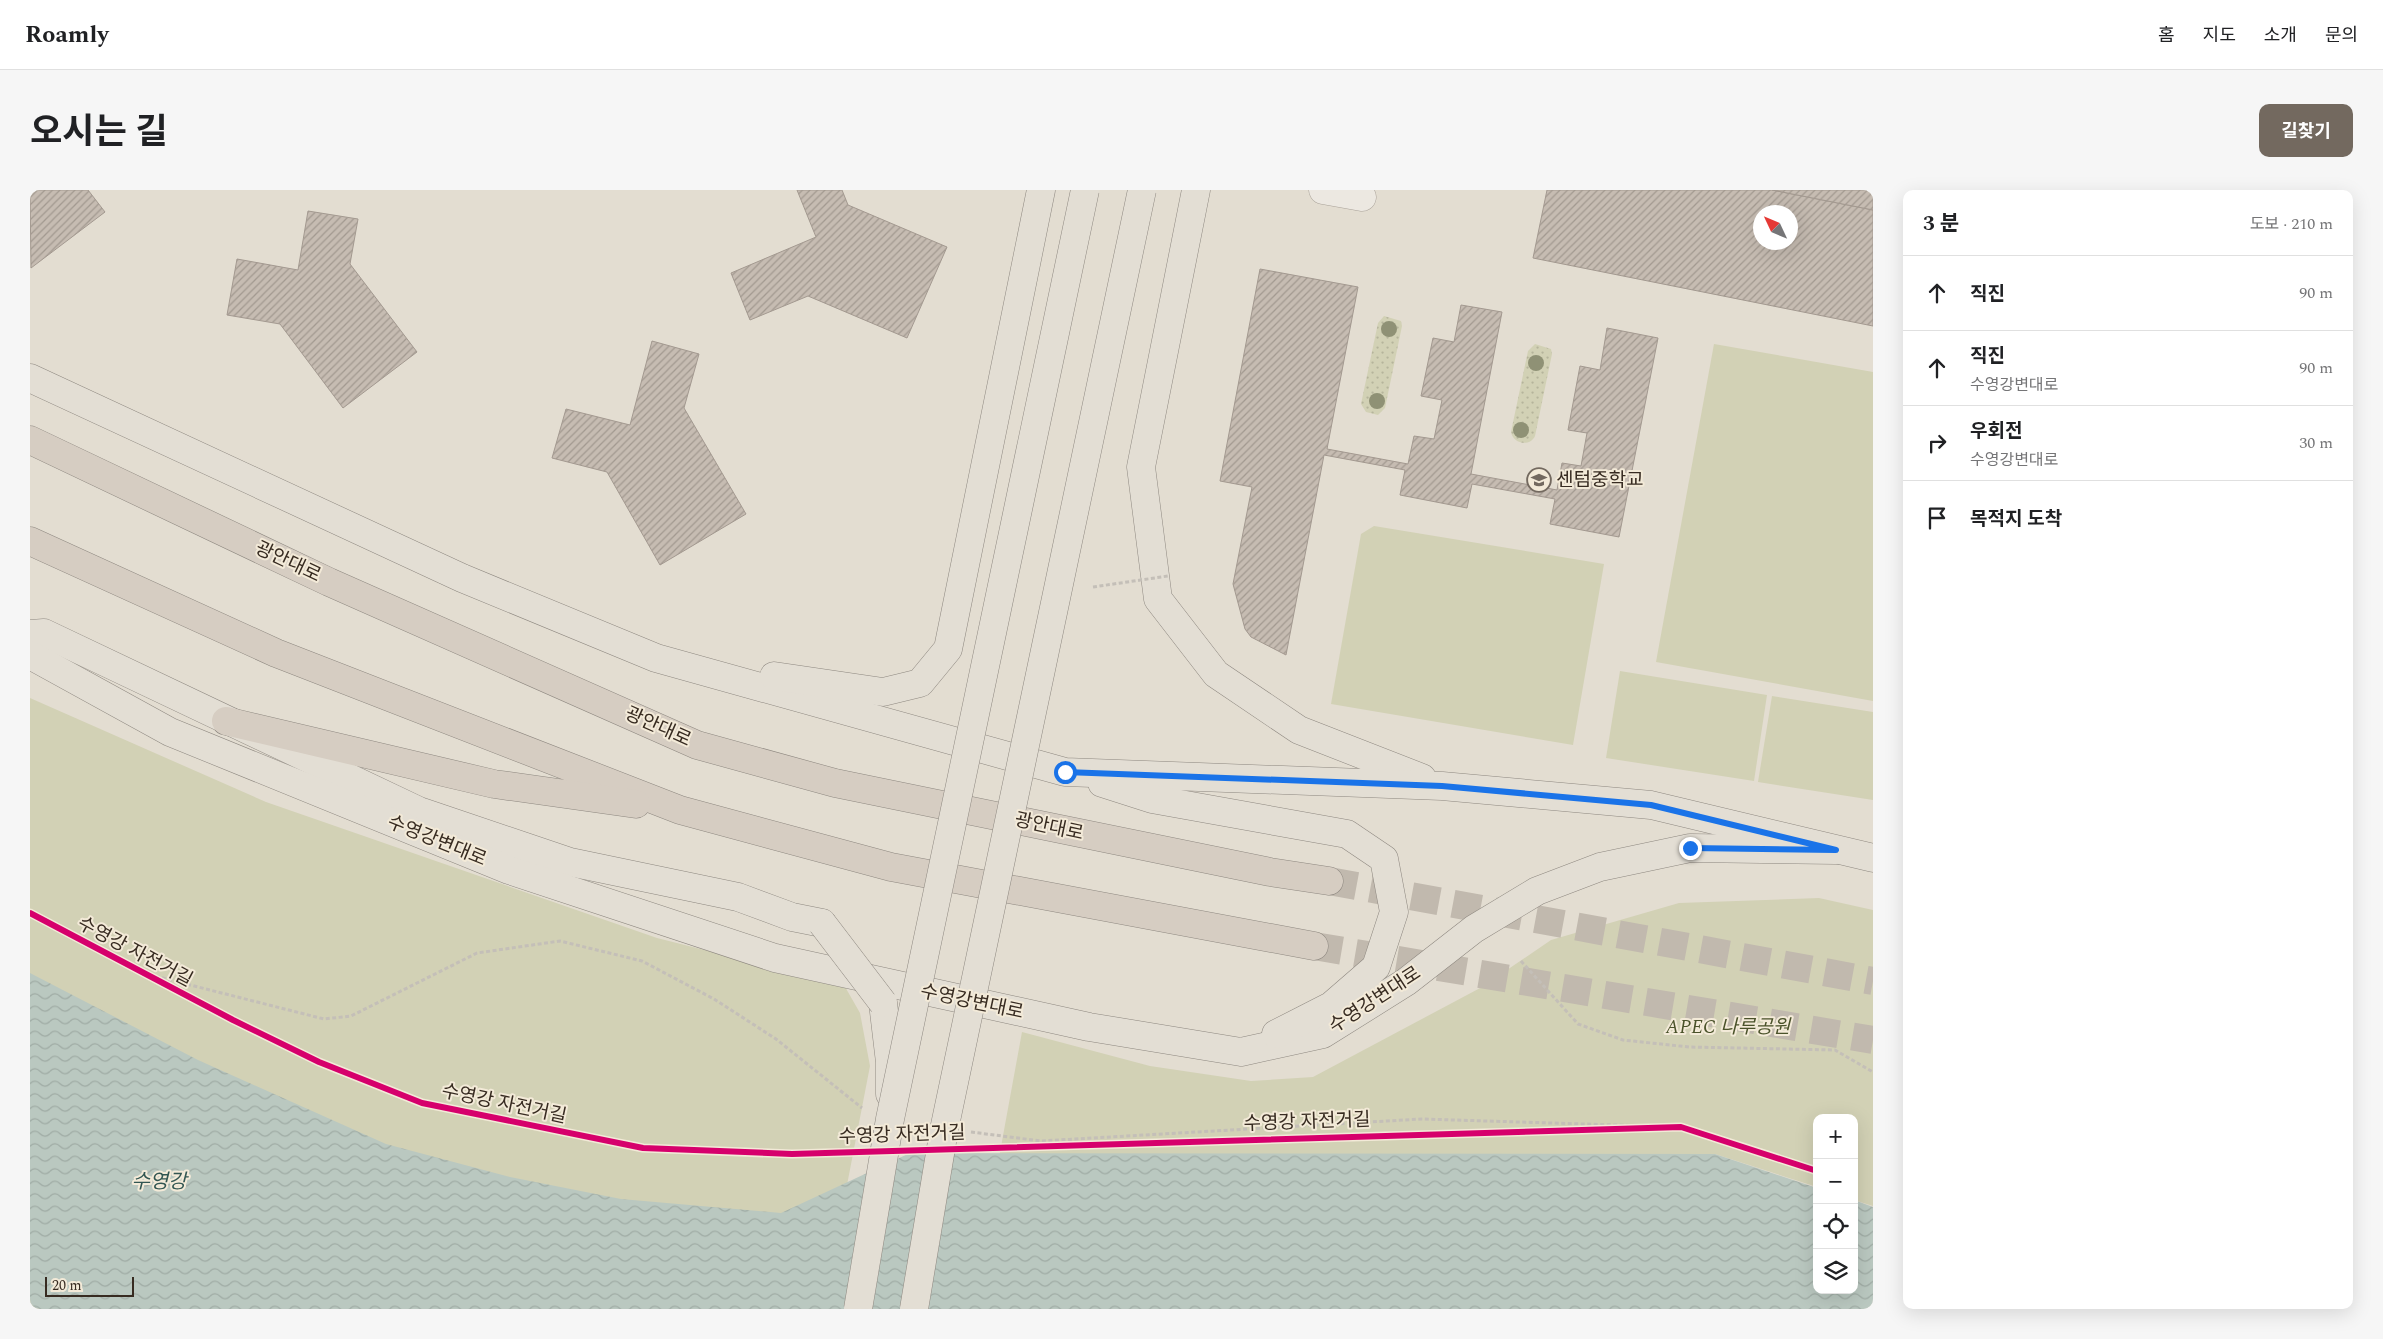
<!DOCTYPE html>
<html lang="ko">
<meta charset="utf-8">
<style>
body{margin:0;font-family:Spectral,"Noto Sans KR",serif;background:#f6f6f6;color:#202124}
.controls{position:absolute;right:15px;bottom:15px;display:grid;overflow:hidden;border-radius:10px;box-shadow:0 5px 20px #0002}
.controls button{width:45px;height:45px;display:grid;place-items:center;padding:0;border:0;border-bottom:1px solid #e0e0e0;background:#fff;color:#202124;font:25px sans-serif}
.compass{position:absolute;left:1723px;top:15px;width:45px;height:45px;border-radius:50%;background:#fff;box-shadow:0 5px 20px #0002;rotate:314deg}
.scale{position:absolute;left:15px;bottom:12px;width:89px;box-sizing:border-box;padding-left:5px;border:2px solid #372b21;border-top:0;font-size:14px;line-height:18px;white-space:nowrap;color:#372b21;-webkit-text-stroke:4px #f3ead8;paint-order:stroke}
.stop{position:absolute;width:15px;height:15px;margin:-11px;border:4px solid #1a73e8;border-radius:50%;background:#fff}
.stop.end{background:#1a73e8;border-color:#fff;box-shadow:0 1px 5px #0008}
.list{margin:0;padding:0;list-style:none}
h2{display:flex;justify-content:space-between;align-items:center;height:65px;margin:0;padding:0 20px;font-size:21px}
h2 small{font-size:16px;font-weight:400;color:#757577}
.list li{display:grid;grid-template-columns:32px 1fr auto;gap:15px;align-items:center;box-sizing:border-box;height:75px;padding:0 20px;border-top:1px solid #e0e0e0}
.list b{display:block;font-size:19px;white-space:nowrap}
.list p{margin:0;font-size:16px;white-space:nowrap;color:#757577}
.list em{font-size:16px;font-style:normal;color:#757577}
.icon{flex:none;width:28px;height:28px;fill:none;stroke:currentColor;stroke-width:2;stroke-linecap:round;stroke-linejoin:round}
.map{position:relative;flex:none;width:1843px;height:1119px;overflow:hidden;border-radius:10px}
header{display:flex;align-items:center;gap:30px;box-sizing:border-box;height:70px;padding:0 25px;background:#fff;border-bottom:1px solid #e0e0e0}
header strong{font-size:24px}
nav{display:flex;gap:28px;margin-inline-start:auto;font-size:18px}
.intro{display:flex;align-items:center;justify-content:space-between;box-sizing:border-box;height:120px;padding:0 30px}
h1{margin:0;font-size:35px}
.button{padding:12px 22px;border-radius:10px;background:#73695f;color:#fff;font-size:18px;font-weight:700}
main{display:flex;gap:30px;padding:0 30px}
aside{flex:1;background:#fff;border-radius:10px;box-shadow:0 5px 20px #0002}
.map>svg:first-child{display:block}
.grass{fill:url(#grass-dots)}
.park{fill:#d2d1b5}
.water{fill:url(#water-waves)}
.building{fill:url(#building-hatch);stroke:#a39990;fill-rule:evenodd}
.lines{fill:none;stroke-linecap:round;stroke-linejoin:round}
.highway-tunnel{stroke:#c1b9ae;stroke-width:28;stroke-dasharray:28 14;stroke-linecap:butt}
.minor-casing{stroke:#a9a299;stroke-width:29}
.major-casing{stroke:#8e8880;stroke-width:29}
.highway-casing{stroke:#8e8880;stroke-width:29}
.path{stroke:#c4bfb8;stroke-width:3;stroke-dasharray:4 2.5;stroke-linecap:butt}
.minor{stroke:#ece8e1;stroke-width:28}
.major{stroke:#e3ded4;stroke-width:28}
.highway{stroke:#d6cdc2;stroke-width:28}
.major-bridge-casing{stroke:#8e8880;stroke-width:29;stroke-linecap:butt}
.path-bridge{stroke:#c4bfb8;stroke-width:3;stroke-dasharray:4 2.5;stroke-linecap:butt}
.major-bridge{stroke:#e3ded4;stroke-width:28}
.cycleway-casing{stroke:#f3ead8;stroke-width:9}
.cycleway{stroke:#d6006c;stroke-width:6}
.tree{fill:#8f9175}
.route{stroke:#1a73e8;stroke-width:6}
.labels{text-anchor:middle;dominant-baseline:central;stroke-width:4;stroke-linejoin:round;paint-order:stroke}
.poi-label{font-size:19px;fill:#372b21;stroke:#f3ead8;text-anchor:start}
.street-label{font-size:19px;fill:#372b21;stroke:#f3ead8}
.park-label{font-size:19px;font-style:italic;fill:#4a522a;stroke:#f3ead8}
.water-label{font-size:20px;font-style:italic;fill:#325652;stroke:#f3ead8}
</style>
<header>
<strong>Roamly</strong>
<nav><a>홈</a><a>지도</a><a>소개</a><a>문의</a></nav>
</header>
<div class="intro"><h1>오시는 길</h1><a class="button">길찾기</a></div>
<main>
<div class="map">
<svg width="1843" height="1119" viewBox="0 0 1843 1119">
<defs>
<pattern id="grass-dots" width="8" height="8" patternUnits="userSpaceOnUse" patternTransform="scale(1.25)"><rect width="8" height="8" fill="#d2d1b5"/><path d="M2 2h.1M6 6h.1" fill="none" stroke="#b5b49b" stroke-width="1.8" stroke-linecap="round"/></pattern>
<pattern id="water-waves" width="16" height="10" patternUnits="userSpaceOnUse" patternTransform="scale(1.25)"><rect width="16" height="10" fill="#bac8c0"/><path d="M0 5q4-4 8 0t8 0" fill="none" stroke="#a0aca5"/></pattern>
<pattern id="building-hatch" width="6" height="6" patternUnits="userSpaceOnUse" patternTransform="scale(1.25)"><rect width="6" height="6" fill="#c6bcb2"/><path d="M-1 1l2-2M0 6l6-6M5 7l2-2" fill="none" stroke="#a29990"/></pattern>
</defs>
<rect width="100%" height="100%" fill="#e3ddd1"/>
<g class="grass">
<path d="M1354,126L1371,131L1372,136L1355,218L1348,225L1336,222L1331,214L1348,133Z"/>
<path d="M1505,154L1521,159L1522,164L1505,246C1500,257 1483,254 1481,242L1498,161Z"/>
</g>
<g class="park">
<path d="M1684,154L1843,182V511L1626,472Z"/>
<path d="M1344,336L1574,374L1543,555L1301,514L1331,344Z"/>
<path d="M1590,481L1737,505L1724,591L1576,568Z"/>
<path d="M1742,506L1843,522V610L1728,592Z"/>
<path d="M0,508L236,612L627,748L814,795L830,823L840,876L793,1119H0Z"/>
<path d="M1789,708L1843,720V1016L1824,1010V928H1787V997L1685,964L966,984L992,842L1120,876L1221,891L1283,887L1452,797L1521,750L1649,713Z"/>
</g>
<path class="water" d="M0,783L168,870L356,954L480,987L591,1009L751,1023L880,963L1685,964L1787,998V1100H1824V1010L1843,1017V1119H0Z"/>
<g class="building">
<path d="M0,0H58L75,22L1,78Z"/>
<path d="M767,0H812L818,15L917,57L877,148L778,106L720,130L701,83L786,47Z"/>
<path d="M1517,0H1742L1843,20V136L1503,68ZM1730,22H1760V52H1730Z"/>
<path d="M1742,0H1843V20Z"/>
<path d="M278,21L328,29L320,74L387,162L313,218L250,134L197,125L207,69L268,80Z"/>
<path d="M1230,79L1328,97L1297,259L1378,274L1384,246L1404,249L1412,210L1391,206L1403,148L1424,152L1431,115L1472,122L1441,284L1527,300L1532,273L1551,276L1557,243L1538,240L1550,176L1570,180L1577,138L1628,148L1589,347L1520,334L1525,309L1442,294L1437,318L1370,305L1375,280L1294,265L1256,465L1221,447L1215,439L1203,394L1222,297L1190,291Z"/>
<path d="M622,151L669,164L654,218L716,324L630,375L577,282L522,268L536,219L600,235Z"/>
</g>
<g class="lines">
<g class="highway-tunnel">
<path d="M1299,691L1843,791"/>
<path d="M1284,756L1843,850"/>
</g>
<g class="minor-casing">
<path id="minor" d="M1293,0L1332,7"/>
</g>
<g class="major-casing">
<g id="major">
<path d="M1166,0L1111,277L1128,409L1186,484L1269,540L1392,588"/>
<path d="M0,188L432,388L626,468L1035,582L1412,596L1621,615L1843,668"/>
<path d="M0,444L14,443L389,621L540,672L708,707L762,727L792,733"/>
<path d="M0,465L140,542L479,680L745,768L1059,837L1211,862L1293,844L1376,792L1444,739L1507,701L1570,677L1660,658L1806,660"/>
<path d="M744,486L853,502L890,493L918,459L1011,0"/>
<path d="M1072,593L1122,609L1317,644L1354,669L1364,722L1346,777L1301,816L1246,844"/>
<path d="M853,813L860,872V904"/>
</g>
</g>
<g class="highway-casing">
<g id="highway">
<path d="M0,250L299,392L667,555L805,593L1240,682L1299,691"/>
<path d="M0,351L246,463L650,620L861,677L1284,756"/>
<path d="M196,531L464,594L606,614"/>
</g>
</g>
<g class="path">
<path d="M1491,771L1548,834L1593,850L1659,857L1805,860L1843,882"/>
<path d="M113,783L294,829L321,826L447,763L530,751L612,771L684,809L746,849L832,918"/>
<path d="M941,942L1011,951L1392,929L1651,937"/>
</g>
<use href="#minor" class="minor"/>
<use href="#major" class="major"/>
<use href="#highway" class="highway"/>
<g class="major-bridge-casing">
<g id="major-bridge">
<path d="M792,733L853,813"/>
<path d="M828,1119L860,929L1055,0"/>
<path d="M884,1119L914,940L1112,0"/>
</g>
</g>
<path class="path-bridge" d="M1063,397L1138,386"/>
<use href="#major-bridge" class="major-bridge"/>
<g class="cycleway-casing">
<path id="cycleway" d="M0,723L203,830L289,872L392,913L613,958L762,964L1651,937L1787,981"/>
</g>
<use href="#cycleway" class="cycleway"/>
</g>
<g class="tree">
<circle cx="1359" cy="139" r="8"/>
<circle cx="1506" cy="173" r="8"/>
<circle cx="1347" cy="211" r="8"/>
<circle cx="1491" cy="240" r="8"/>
</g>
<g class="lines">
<path class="route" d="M1035,582L1412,596L1621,615L1806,660L1660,658"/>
</g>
<defs>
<g id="school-ring" transform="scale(1.25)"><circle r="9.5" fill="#f3ead8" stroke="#73695f" stroke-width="1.5"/><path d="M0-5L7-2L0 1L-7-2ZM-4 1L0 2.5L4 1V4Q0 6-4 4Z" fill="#73695f"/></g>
</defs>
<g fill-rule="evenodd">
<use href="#school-ring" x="1509" y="290"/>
</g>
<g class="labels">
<g class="poi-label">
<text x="1526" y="290">센텀중학교</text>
</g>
<g class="street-label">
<text transform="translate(258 372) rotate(25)">광안대로</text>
<text transform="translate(628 537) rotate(24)">광안대로</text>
<text transform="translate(1019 637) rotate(12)">광안대로</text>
<text transform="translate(407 651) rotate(22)">수영강변대로</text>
<text transform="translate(105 762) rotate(28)">수영강 자전거길</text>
<text transform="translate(1345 810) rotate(-33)">수영강변대로</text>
<text transform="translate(942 812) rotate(12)">수영강변대로</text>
<text transform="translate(474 914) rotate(12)">수영강 자전거길</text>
<text transform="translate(1277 932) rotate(-2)">수영강 자전거길</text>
<text transform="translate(872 945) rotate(-2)">수영강 자전거길</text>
</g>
<g class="park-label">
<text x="1698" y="837">APEC 나루공원</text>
</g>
<g class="water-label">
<text x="129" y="992">수영강</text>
</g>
</g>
</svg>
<div class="controls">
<button>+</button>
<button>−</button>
<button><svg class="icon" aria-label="locate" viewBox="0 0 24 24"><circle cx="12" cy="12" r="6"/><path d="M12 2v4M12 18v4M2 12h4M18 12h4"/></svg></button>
<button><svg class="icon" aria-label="layers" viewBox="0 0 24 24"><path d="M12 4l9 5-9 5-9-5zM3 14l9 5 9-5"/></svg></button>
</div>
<svg class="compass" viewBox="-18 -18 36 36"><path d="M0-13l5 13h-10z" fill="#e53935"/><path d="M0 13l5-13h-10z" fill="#757577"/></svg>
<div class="scale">20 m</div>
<div class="stop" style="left:1035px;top:582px"></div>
<div class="stop end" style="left:1660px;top:658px"></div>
</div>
<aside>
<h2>3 분<small>도보 · 210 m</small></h2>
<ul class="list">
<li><svg class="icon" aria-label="ahead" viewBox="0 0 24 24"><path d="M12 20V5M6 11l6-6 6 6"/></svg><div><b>직진</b></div><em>90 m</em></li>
<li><svg class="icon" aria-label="ahead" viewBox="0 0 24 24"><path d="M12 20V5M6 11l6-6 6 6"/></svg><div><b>직진</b><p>수영강변대로</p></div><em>90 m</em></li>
<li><svg class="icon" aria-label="right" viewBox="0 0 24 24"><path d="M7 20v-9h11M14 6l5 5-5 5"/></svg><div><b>우회전</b><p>수영강변대로</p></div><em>30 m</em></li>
<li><svg class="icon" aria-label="arrive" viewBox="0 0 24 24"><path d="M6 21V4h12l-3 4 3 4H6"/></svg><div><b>목적지 도착</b></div></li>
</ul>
</aside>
</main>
